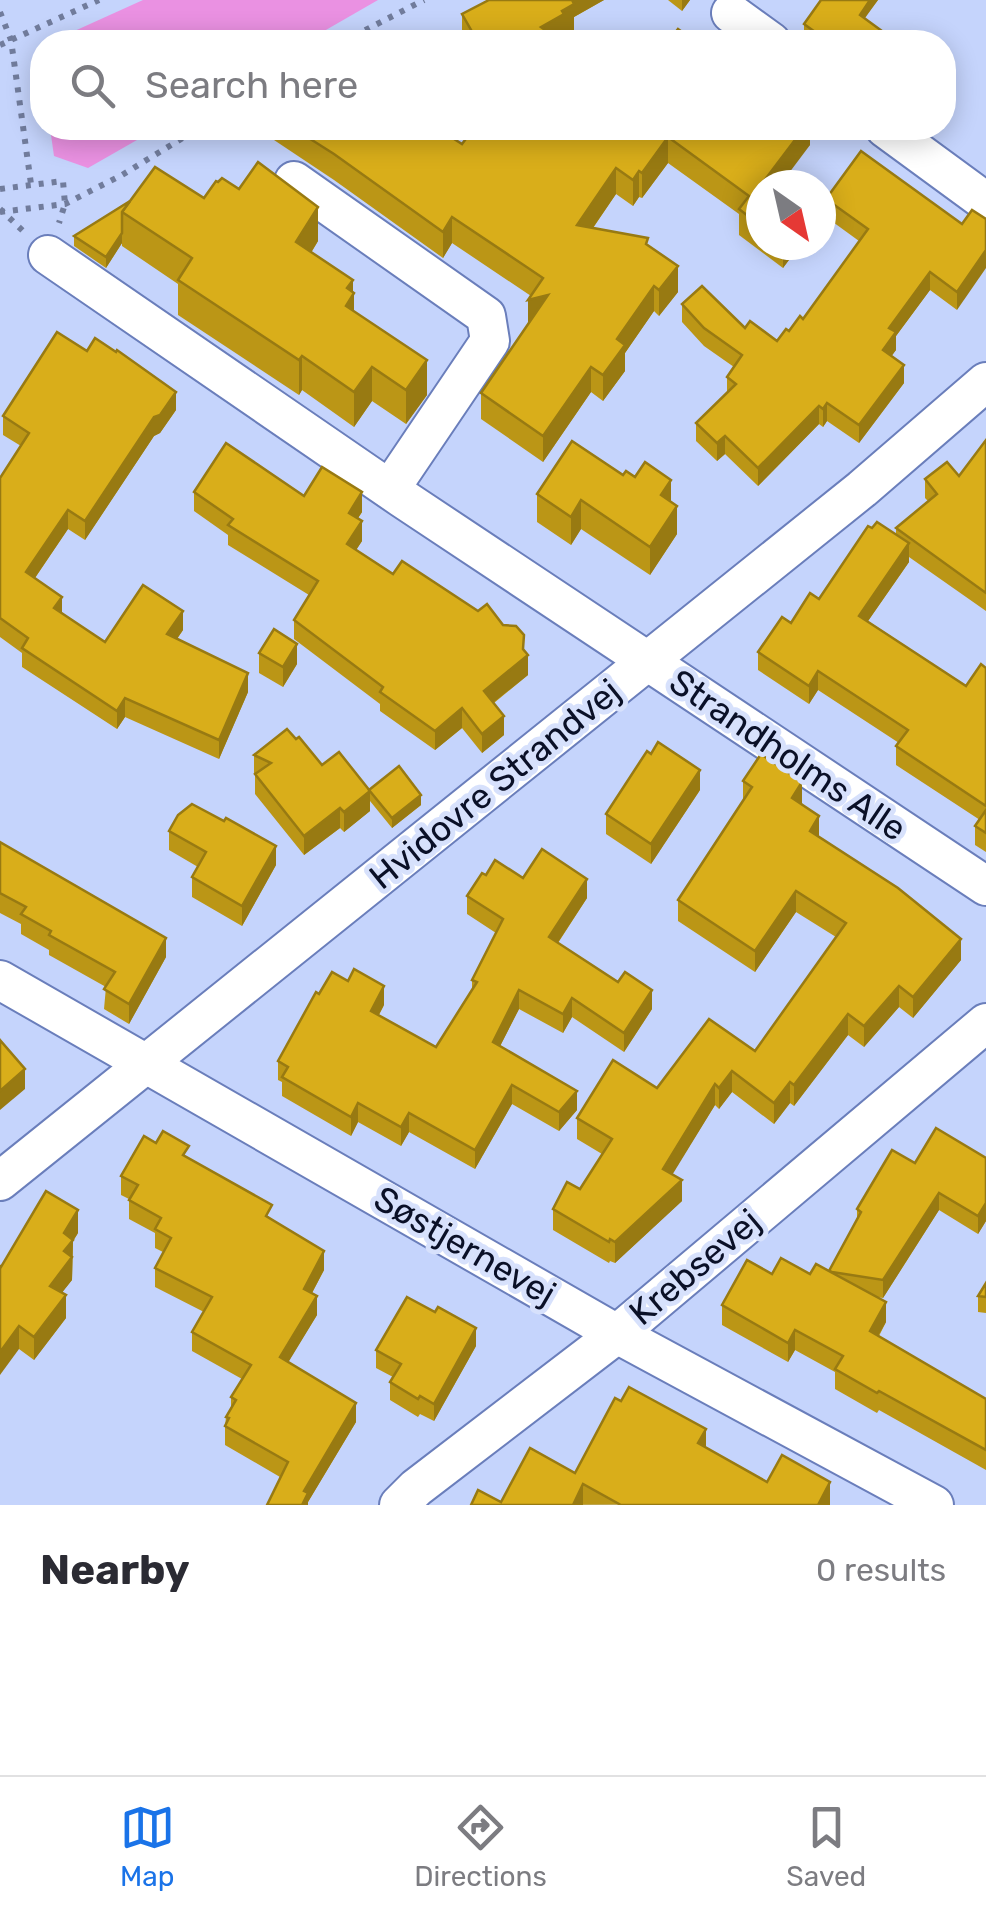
<!DOCTYPE html>
<meta charset="utf-8">
<style>
body{margin:0;font-family:Rubik,sans-serif;background:#f2f2f3;color:#2b2b33}
.compass{position:absolute;left:746px;top:170px;width:90px;height:90px;border-radius:50%;background:#fff;box-shadow:0 5px 25px #0003;rotate:146deg}
.list{margin:0;padding:0;list-style:none}
h2{display:flex;justify-content:space-between;align-items:center;height:130px;margin:0;padding:0 40px;font-size:42px}
h2 small{font-size:32px;font-weight:400;color:#7c7c81}
.icon{flex:none;width:55px;height:55px;fill:none;stroke:currentColor;stroke-width:2;stroke-linecap:round;stroke-linejoin:round}
.map{position:relative;flex:none;width:986px;height:1505px;overflow:hidden}
.search{position:absolute;background:#fff;box-shadow:0 5px 25px #0003;left:30px;right:30px;top:30px;height:110px;display:flex;align-items:center;gap:25px;box-sizing:border-box;padding:0 35px;border-radius:40px;color:#7c7c81;font-size:38px}
.sheet{height:270px;background:#fff}
nav{display:flex;justify-content:space-around;align-items:center;box-sizing:border-box;height:140px;border-top:2px solid #e1e1e2;background:#fff;font-size:28px;color:#7c7c81}
nav a{display:grid;justify-items:center;gap:5px}
nav .on{color:#1a73e8}
.map>svg:first-child{display:block}
.green{fill:#ea91e2}
.lines{fill:none;stroke-linecap:round;stroke-linejoin:round}
.street-casing{stroke:#6a7ebb;stroke-width:42}
.path{stroke:#717c9c;stroke-width:6;stroke-dasharray:5 8;stroke-linecap:butt}
.street{stroke:#fff;stroke-width:38}
.wall{fill:#bb9616}
.shaded-wall{fill:#987a12}
.building{fill:#d9ae1a;stroke:#987a12;stroke-width:2.5}
.labels{text-anchor:middle;dominant-baseline:central;stroke-width:10;stroke-linejoin:round;paint-order:stroke}
.street-label{font-size:35px;fill:#0a1027;stroke:#d7e1fc}
</style>
<div class="map">
<svg width="986" height="1505" viewBox="0 0 986 1505">
<rect width="100%" height="100%" fill="#c5d4fc"/>
<g class="green">
<path d="M143,0H378L305,42H60L70,33Z"/>
<path d="M50,128H158L88,168L54,156Z"/>
</g>
<g class="lines">
<g class="street-casing">
<g id="street">
<path d="M731,13L771,42"/>
<path d="M885,128L986,202"/>
<path d="M294,181L486,316L490,341L390,489"/>
<path d="M48,255L402,498L986,886"/>
<path d="M0,980L617,1334L934,1505"/>
<path d="M0,1181L862,489L986,382"/>
<path d="M399,1505L416,1488L617,1334L986,1023"/>
</g>
</g>
<g class="path">
<path d="M0,12L11,40L31,184"/>
<path d="M342,42L424,0"/>
<path d="M0,45L99,0"/>
<path d="M0,189L63,181L65,204L59,223"/>
<path d="M0,209L23,231"/>
<path d="M0,212L65,204L122,175L199,128"/>
</g>
<use href="#street" class="street"/>
</g>
<g class="wall">
<path d="M489,0H604L574,17V30L564,36V40L561,41L562,42H464L462,40V14Z"/>
<path d="M668,0H690L682,11Z"/>
<path d="M821,0H878L864,18L897,42H815L804,34V24Z"/>
<path d="M274,128H437L462,144L751,132L810,128V145L761,185V245H800L783,268L739,235V214L668,163L642,198L639,197L633,206L616,194L593,228L648,246L678,292L659,316L654,311L625,353V371L603,401L591,392L543,462L481,419V393L528,324L531,296L452,243L443,258L334,180L274,140Z"/>
<path d="M204,198L318,241L311,253L353,292L354,312L427,395L406,424L372,401L354,427L302,390L299,395L178,315V284L122,246V243L106,268L74,246V236L130,201Z"/>
<path d="M826,199L962,224L957,310L930,290L896,336V350L891,356L904,383L859,443L827,421L823,427L819,424L758,486L725,454L717,461L696,441V423L727,393V377L734,367L704,346L682,322V304L777,341L803,319L859,241L826,217Z"/>
<path d="M176,410L160,433L154,436L85,540L68,529L35,578L62,614L105,642L183,630L177,639L248,692L219,759L125,717L117,729L22,667V653L0,637V478L21,446L3,435V416Z"/>
<path d="M986,440V611L909,557V562L868,621L966,686L986,668V852L975,845V826L980,820L896,765V746L899,743L818,690L809,704L758,670V652L819,599L872,528L896,534V528L928,501L925,498V479L959,476Z"/>
<path d="M623,475L677,534L650,575L581,529L571,545L537,522V494Z"/>
<path d="M194,492L304,496L362,512L358,518L362,541L356,550L393,574L524,650L528,675L494,703L504,735L482,753L462,728L435,750L380,711V704L294,639V620L309,595L228,545V535L194,511Z"/>
<path d="M259,653L297,664L283,687L259,673Z"/>
<path d="M296,739L322,765L369,790L421,805L392,828L370,801V811L344,832L340,828L304,855L255,794V775H254V755Z"/>
<path d="M743,781L802,803L819,837L961,960L913,1018L899,1007L864,1047L848,1035L794,1106L790,1103L774,1124L732,1092L719,1109L715,1105L672,1174L682,1201L615,1263L610,1261L609,1263L553,1230V1209L580,1189L602,1154L577,1139V1118L755,1051L836,937L796,912L755,972L678,921V900L743,800Z"/>
<path d="M700,790L651,864L606,834V814Z"/>
<path d="M224,821L276,865L242,926L192,897V877L198,867L169,850V831Z"/>
<path d="M0,842L166,957L129,1024L104,1009L106,987L49,955V950L21,934V924L0,913Z"/>
<path d="M486,875L523,878L587,898L558,943L652,1009L624,1052L572,1017L563,1033L519,1009L500,1046L577,1110L559,1131L512,1104L475,1169L409,1132L401,1146L358,1122L351,1136L282,1096V1082L278,1080V1061L384,1005L379,1015L436,1047L472,991V980L496,933L467,914V896Z"/>
<path d="M156,1143L189,1158L272,1219L324,1270L312,1293L317,1315L288,1362L356,1422L308,1502V1505L280,1477L225,1445V1426L226,1417L231,1408V1397L242,1379L192,1351V1332L204,1312L155,1287V1268L163,1252L155,1248V1233L129,1219V1199L121,1195V1176Z"/>
<path d="M986,1158V1221L978,1234L939,1210L883,1298L877,1297L886,1322L879,1336L986,1399V1470L879,1410L877,1413L835,1389V1372L795,1350L788,1362L722,1325V1305L772,1274H810L829,1271L857,1219V1209L915,1163Z"/>
<path d="M78,1233L73,1241L72,1280L62,1292L66,1318L34,1360L19,1349L1,1267Z"/>
<path d="M986,1283V1313L978,1312V1296Z"/>
<path d="M476,1346L434,1421L420,1414L418,1417L390,1400V1382L393,1377L376,1368V1350Z"/>
<path d="M706,1448L767,1482L830,1504L471,1505L501,1502L575,1473Z"/>
</g>
<g class="shaded-wall">
<path d="M568,0H604L574,17V30L564,36V40L559,42L541,27L562,11Z"/>
<path d="M682,0H690L682,11Z"/>
<path d="M870,0H878L860,25V15Z"/>
<path d="M804,128H810V145L780,185H762Z"/>
<path d="M668,137V163L642,198V173Z"/>
<path d="M616,168V194L577,251V225Z"/>
<path d="M639,171V197L633,206V180Z"/>
<path d="M318,207V241L296,277V242Z"/>
<path d="M452,217V243L443,258V232Z"/>
<path d="M122,233V243L106,268V257Z"/>
<path d="M783,245H800L783,268Z"/>
<path d="M986,250V268L957,310V292Z"/>
<path d="M678,266V292L659,316V290Z"/>
<path d="M930,272V290L896,336V350L883,368V350L889,328Z"/>
<path d="M353,280V296L354,293V328L346,341L347,288Z"/>
<path d="M654,286V311L625,353V371L603,401V375L617,339Z"/>
<path d="M548,295L528,325V300Z"/>
<path d="M302,356V390L299,395V360Z"/>
<path d="M427,360V395L406,424V390Z"/>
<path d="M904,365V383L859,443V425Z"/>
<path d="M372,367V401L354,427V392Z"/>
<path d="M591,367V392L543,462V436Z"/>
<path d="M176,392V410L160,433L154,436L85,540V521L154,417Z"/>
<path d="M827,403V421L823,427V409Z"/>
<path d="M819,406V424L758,486V468Z"/>
<path d="M725,436V454L717,461V443Z"/>
<path d="M671,480V508L661,495Z"/>
<path d="M362,492V512L349,532V513Z"/>
<path d="M581,500V529L571,545V517Z"/>
<path d="M677,506V534L650,575V547Z"/>
<path d="M68,510V529L26,591V572Z"/>
<path d="M362,521V541L347,564V544Z"/>
<path d="M909,543V562L859,634V616Z"/>
<path d="M62,597V616L54,608Z"/>
<path d="M183,611V630L167,653V634Z"/>
<path d="M524,635V659L528,655V675L484,710V691Z"/>
<path d="M297,644V664L283,687V667Z"/>
<path d="M818,671V690L809,704V686Z"/>
<path d="M248,673V692L219,759V740Z"/>
<path d="M125,698V717L117,729V711Z"/>
<path d="M462,708V728L435,750V731Z"/>
<path d="M504,716V735L482,753V734Z"/>
<path d="M700,770V790L651,864V844Z"/>
<path d="M802,782V803L792,819V798Z"/>
<path d="M370,791V811L344,832V812Z"/>
<path d="M421,795V805L392,828V818Z"/>
<path d="M340,808V828L304,855V836Z"/>
<path d="M819,816V837L810,831Z"/>
<path d="M276,846V865L242,926V906Z"/>
<path d="M587,879V898L549,956V937Z"/>
<path d="M796,891V912L755,972V951Z"/>
<path d="M166,938V957L129,1024V1004Z"/>
<path d="M961,939V960L913,1018V997Z"/>
<path d="M384,986V1005L371,1029V1011Z"/>
<path d="M899,986V1007L864,1047V1026Z"/>
<path d="M519,990V1009L493,1060V1042Z"/>
<path d="M652,990V1009L624,1052V1033Z"/>
<path d="M572,998V1017L563,1033V1014Z"/>
<path d="M848,1014V1035L794,1106V1085Z"/>
<path d="M25,1069V1089L0,1110V1091Z"/>
<path d="M732,1071V1092L719,1109V1088Z"/>
<path d="M790,1082V1103L774,1124V1103Z"/>
<path d="M715,1084V1105L663,1190V1169Z"/>
<path d="M512,1085V1104L475,1169V1150Z"/>
<path d="M577,1091V1110L559,1131V1112Z"/>
<path d="M358,1103V1122L351,1136V1117Z"/>
<path d="M409,1113V1132L401,1146V1127Z"/>
<path d="M682,1180V1201L615,1263V1242Z"/>
<path d="M939,1193V1210L883,1298V1280Z"/>
<path d="M986,1203V1221L978,1234V1216Z"/>
<path d="M78,1210V1233L73,1241L72,1280L50,1308V1286L64,1233Z"/>
<path d="M324,1251V1270L304,1308V1289Z"/>
<path d="M66,1295V1318L34,1360V1337Z"/>
<path d="M317,1296V1315L280,1376V1357Z"/>
<path d="M886,1302V1322L870,1350V1331Z"/>
<path d="M19,1326V1349L0,1375V1352Z"/>
<path d="M476,1328V1346L434,1421V1404Z"/>
<path d="M795,1330V1350L788,1362V1343Z"/>
<path d="M356,1403V1422L308,1502V1505H302L304,1491Z"/>
<path d="M706,1429V1450L698,1443Z"/>
<path d="M830,1482V1505H818Z"/>
<path d="M583,1484V1505H573Z"/>
</g>
<g class="building">
<path d="M489,0H572L574,4L562,11L564,14L541,27L562,42H478L462,14Z"/>
<path d="M821,0H870L860,15L897,42H829L804,24Z"/>
<path d="M678,29L696,42H668Z"/>
<path d="M293,128H437L462,144L474,128H745L751,132L754,128H804L761,185V226L739,209L749,196L668,137L642,173L639,171L633,180L616,168L577,225L648,238L646,244L678,266L659,290L654,286L617,339L625,345L603,375L591,367L543,436L481,393L548,295L528,300L543,278L452,217L443,232L334,154Z"/>
<path d="M861,151L962,224L972,210L986,219V250L957,292L930,272L889,328L896,332L883,350L904,365L859,425L827,403L823,409L819,406L758,468L725,436L717,443L696,423L736,384L727,377L742,355L704,328L682,304L702,286L745,328L750,321L777,341L786,329L789,331L800,316L803,319L868,229L826,199Z"/>
<path d="M258,162L318,207L296,242L353,280L347,288L354,293L346,306L427,360L406,390L372,367L354,392L302,356L299,360L178,280L192,258L122,212L155,167L204,198L216,181L218,182L222,178L239,189Z"/>
<path d="M130,201L122,212V233L106,257L74,236Z"/>
<path d="M57,332L87,351L95,338L116,352L117,350L176,392L160,415L154,417L85,521L68,510L26,572L62,597L54,608L105,642L143,585L183,611L167,634L248,673L219,740L125,698L117,711L22,648L28,638L0,618V478L29,433L3,416Z"/>
<path d="M986,440V593L896,528L937,494L925,479L947,462L959,476Z"/>
<path d="M572,441L623,475L626,471L635,477L645,462L671,480L661,495L677,506L650,547L581,500L571,517L537,494Z"/>
<path d="M226,443L304,496L322,467L362,492L349,513L362,521L347,544L393,574L402,561L478,611L487,604L503,625L516,626L524,635L523,649L528,655L484,691L504,716L482,734L462,708L435,731L380,692L383,687L294,620L318,581L228,525L233,519L194,492Z"/>
<path d="M877,522L909,543L859,616L966,686L981,664L986,668V806L896,746L908,730L818,671L809,686L758,652L782,617L791,623L810,593L819,599L868,526L872,528Z"/>
<path d="M274,629L297,644L283,667L259,653Z"/>
<path d="M287,729L296,739L299,737L322,765L339,752L370,791L344,812L340,808L304,836L255,774L271,763L254,755Z"/>
<path d="M658,742L700,770L651,844L606,814L647,751L651,754Z"/>
<path d="M761,754L802,782L792,798L819,816L810,831L898,888L961,939L913,997L899,986L864,1026L848,1014L794,1085L790,1082L774,1103L732,1071L719,1088L715,1084L663,1169L682,1180L615,1242L610,1239L609,1242L553,1209L567,1182L580,1189L612,1139L577,1118L613,1060L657,1088L709,1019L755,1051L846,923L796,891L755,951L678,900L752,787L743,781Z"/>
<path d="M399,766L421,795L392,818L369,790Z"/>
<path d="M192,804L224,821L226,818L276,846L242,906L192,877L206,852L169,831L178,815Z"/>
<path d="M986,810V833L975,826Z"/>
<path d="M0,842L166,938L129,1004L104,989L115,972L49,935L51,931L21,914L26,907L0,893Z"/>
<path d="M542,849L587,879L549,937L618,982L625,972L652,990L624,1033L572,998L563,1014L519,990L493,1042L577,1091L559,1112L512,1085L475,1150L409,1113L401,1127L358,1103L351,1117L282,1077L288,1067L278,1061L316,992L319,994L332,972L348,981L354,969L384,986L371,1011L436,1047L477,982L472,980L503,919L467,896L482,873L486,875L495,860L523,878Z"/>
<path d="M0,1040L25,1069L0,1091Z"/>
<path d="M936,1128L986,1158V1203L978,1216L939,1193L883,1280L832,1272L829,1271L861,1212L857,1209L892,1150L915,1163Z"/>
<path d="M163,1131L189,1146L183,1155L272,1205L266,1216L324,1251L304,1289L317,1296L280,1357L356,1403L304,1491L308,1493L302,1505H267L288,1462L225,1426L229,1418L226,1417L236,1400L231,1397L251,1365L192,1332L212,1297L155,1268L171,1238L155,1229L161,1218L129,1200L138,1185L121,1176L144,1136L156,1143Z"/>
<path d="M46,1191L78,1210L64,1233L73,1240L64,1251L72,1257L50,1286L66,1295L34,1337L19,1326L0,1352V1265L1,1267Z"/>
<path d="M781,1258L810,1274L816,1264L886,1302L870,1331L986,1399V1450L879,1391L877,1393L835,1369L843,1356L795,1330L788,1343L722,1305L747,1260L772,1274Z"/>
<path d="M986,1283V1297L978,1296Z"/>
<path d="M407,1297L435,1312L438,1307L476,1328L434,1404L420,1396L418,1399L390,1382L401,1364L376,1350Z"/>
<path d="M629,1387L706,1429L698,1443L767,1482L782,1455L830,1482L818,1505H621L583,1484L573,1505H471L478,1490L501,1502L530,1448L575,1473L615,1398L621,1401Z"/>
</g>
<g class="labels">
<g class="street-label">
<text transform="translate(788 755) rotate(34)">Strandholms Alle</text>
<text transform="translate(495 784) rotate(-39)">Hvidovre Strandvej</text>
<text transform="translate(465 1246) rotate(30)">Søstjernevej</text>
<text transform="translate(695 1267) rotate(-40)">Krebsevej</text>
</g>
</g>
</svg>
<svg class="compass" viewBox="-18 -18 36 36"><path d="M0-13l5 13h-10z" fill="#e53935"/><path d="M0 13l5-13h-10z" fill="#7c7c81"/></svg>
<div class="search"><svg class="icon" aria-label="search" viewBox="0 0 24 24"><circle cx="10" cy="10" r="6"/><path d="M15 15l6 6"/></svg>Search here</div>
</div>
<section class="sheet">
<h2>Nearby<small>0 results</small></h2>
<ul class="list">
</ul>
</section>
<nav>
<a class="on"><svg class="icon" aria-label="map" viewBox="0 0 24 24"><path d="M3 6l6-2 6 2 6-2v14l-6 2-6-2-6 2zM9 4v14M15 6v14"/></svg>Map</a>
<a><svg class="icon" aria-label="directions" viewBox="0 0 24 24"><path d="M12 3l9 9-9 9-9-9zM9 14v-3h6M13 9l2 2-2 2"/></svg>Directions</a>
<a><svg class="icon" aria-label="saved" viewBox="0 0 24 24"><path d="M7 4h10v16l-5-4-5 4z"/></svg>Saved</a>
</nav>
